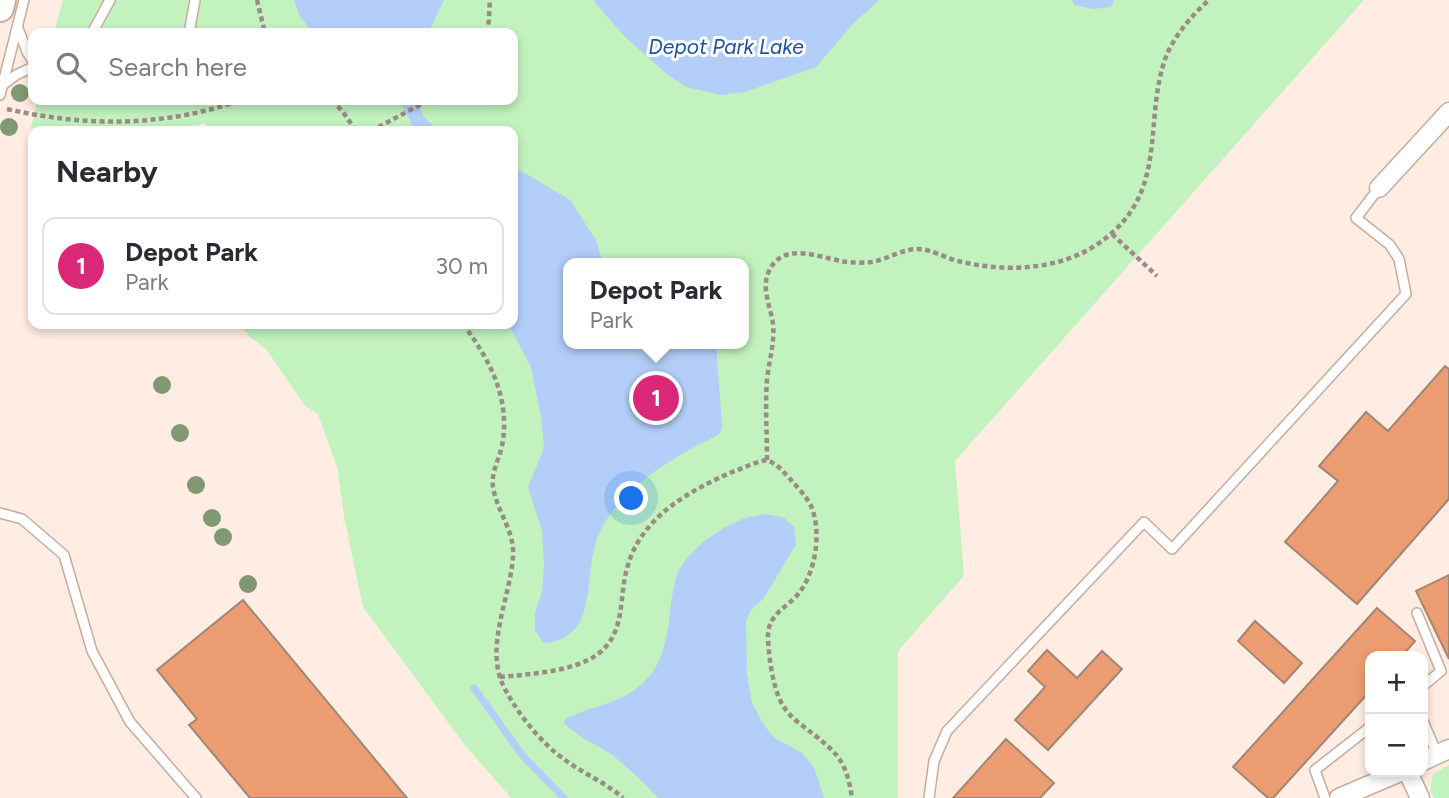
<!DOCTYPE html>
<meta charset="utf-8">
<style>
body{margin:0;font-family:Figtree,sans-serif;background:#f2f2f3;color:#2b2b33}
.controls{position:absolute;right:21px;bottom:21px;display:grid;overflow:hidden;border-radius:14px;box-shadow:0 4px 10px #0003}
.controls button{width:63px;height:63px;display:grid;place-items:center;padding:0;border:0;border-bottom:2px solid #e1e1e2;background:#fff;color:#2b2b33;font:35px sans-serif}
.you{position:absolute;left:632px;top:499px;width:24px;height:24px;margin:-18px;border:5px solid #fff;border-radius:50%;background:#1a73e8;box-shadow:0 0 0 10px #1a73e833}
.badge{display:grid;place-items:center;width:46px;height:46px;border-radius:50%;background:#db2777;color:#fff;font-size:23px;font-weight:700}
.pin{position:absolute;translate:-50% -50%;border:4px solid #fff;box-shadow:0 2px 7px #0006}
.popup{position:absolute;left:563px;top:258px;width:186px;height:91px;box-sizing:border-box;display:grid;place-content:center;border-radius:14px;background:#fff;filter:drop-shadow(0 2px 5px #0005);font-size:23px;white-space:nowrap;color:#7c7c81}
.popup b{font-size:26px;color:#2b2b33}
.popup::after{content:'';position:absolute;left:50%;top:100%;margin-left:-14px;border:14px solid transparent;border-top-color:#fff}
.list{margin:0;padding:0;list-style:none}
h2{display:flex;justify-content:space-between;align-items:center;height:91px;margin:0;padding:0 28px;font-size:30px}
h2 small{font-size:23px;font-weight:400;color:#7c7c81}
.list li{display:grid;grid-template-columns:46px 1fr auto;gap:21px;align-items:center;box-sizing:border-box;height:98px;margin:0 14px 14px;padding:0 14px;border:2px solid #e1e1e2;border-radius:14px}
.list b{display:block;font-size:26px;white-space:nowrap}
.list p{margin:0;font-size:23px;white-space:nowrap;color:#7c7c81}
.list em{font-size:23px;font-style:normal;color:#7c7c81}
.icon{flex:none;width:38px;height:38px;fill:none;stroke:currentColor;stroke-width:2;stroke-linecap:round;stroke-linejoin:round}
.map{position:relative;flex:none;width:1449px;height:798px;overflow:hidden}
.search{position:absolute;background:#fff;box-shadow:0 4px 10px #0003;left:28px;top:28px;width:490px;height:77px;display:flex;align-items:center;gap:18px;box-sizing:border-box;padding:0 24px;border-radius:14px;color:#7c7c81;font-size:26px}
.panel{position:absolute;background:#fff;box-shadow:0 4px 10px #0003;left:28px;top:126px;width:490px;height:203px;border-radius:14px}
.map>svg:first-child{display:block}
.green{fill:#c2f2be;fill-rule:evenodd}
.water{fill:#b3cff9}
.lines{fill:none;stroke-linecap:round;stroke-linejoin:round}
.stream{stroke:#b3cff9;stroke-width:7}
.building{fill:#eb9c71;stroke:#a18678;stroke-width:2}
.lane-casing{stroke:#c7ab9c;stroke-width:12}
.street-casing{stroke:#c7ab9c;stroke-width:21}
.secondary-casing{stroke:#c7ab9c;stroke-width:30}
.path{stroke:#9a8c85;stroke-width:4.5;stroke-dasharray:5 3.5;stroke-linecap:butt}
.lane{stroke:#fff;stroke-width:9}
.street{stroke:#fff;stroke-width:18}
.secondary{stroke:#fff;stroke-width:26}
.tree{fill:#809972}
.labels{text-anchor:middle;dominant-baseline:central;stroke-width:6;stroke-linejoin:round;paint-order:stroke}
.water-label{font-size:21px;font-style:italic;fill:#1d50a0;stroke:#fff}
</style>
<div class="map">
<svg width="1449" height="798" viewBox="0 0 1449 798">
<rect width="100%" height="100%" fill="#ffede3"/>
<g class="green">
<path d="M63,0H1364L955,461L964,576L898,651V798H511L464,744L363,607L345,522L337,467L318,414L305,406L266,349L250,337L239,324H513V131H209L205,123L177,131H49L31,128L37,100H513V33H54ZM568,263H744V344H568Z"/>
<path d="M1449,765V798H1434L1430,791L1433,774Z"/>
</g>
<g class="water">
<path d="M294,0H444L428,33H313L299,15Z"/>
<path d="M593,0H879L852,25L816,67L745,92L721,95L686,87L668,75L624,36Z"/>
<path d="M1072,0H1114L1111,7L1093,9L1074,5Z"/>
<path d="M400,100H417L423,116L439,131H415Z"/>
<path d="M513,166L570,200L596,240L603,263H568V344H716L722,426L720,433C711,440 701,443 691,449C653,470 616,495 598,536C582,574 601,636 546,643L542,641L535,630V612L542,592L544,565L542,531L528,487L544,448L541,417L531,367L508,324H513Z"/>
<path d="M764,514L783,517L794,527L796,545L763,599L751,610L746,621L747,674L752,703L762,722L773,737L802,753L814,767L824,798H658C643,782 629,768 612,755C596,744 578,737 564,723L565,719C591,706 621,704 643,683C673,655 666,614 676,578C682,555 717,529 738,521C746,517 756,516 764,514Z"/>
</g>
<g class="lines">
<path class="stream" d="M474,688L523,756L564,798"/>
</g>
<g class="building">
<path d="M1445,366L1449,369V499L1357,604L1285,542L1338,481L1319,466L1366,412L1388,431Z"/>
<path d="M1449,575V659L1416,591Z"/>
<path d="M243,600L407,798H250L189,725L197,719L157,670Z"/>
<path d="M1377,608L1415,641L1402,656H1370V691L1273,798H1268L1233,767Z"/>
<path d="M1255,621L1302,663L1284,683L1238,641Z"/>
<path d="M1047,650L1077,678L1102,651L1122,669L1048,750L1015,720L1045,687L1028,671Z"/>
<path d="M1006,739L1054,783L1040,798H953Z"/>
</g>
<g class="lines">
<g class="lane-casing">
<g id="lane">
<path d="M18,28L27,52L33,61"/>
<path d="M92,33L110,0"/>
<path d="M189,33L195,0"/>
<path d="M4,84L16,75L33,67"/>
<path d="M0,95L24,0"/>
<path d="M0,513L22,519L64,555L92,651L130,722L196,798"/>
<path d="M1417,613L1441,671L1423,686"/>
<path d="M1423,721L1437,754"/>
<path d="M929,798L934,761L947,731L1144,522L1172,549L1406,294L1399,259L1390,245L1356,218L1379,188"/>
<path d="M1325,798L1315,770L1370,727"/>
</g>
</g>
<g class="street-casing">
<g id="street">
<path d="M1379,188L1449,112"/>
<path d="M1423,761L1449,749"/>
<path d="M1408,772L1420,798"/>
<path d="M1339,798L1400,772"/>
</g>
</g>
<g class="secondary-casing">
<path id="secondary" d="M0,8L2,0"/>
</g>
<g class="path">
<path d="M257,0L265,33"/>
<path d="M488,33L490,0"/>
<path d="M332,100L343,112L356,131"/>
<path d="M7,109C85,127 166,127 241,100"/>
<path d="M371,131L429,100"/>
<path d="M1112,234L1157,276"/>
<path d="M463,324C490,360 511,399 502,446C499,460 491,472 493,487C497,512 515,531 513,557C510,599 484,648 504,687C517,713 541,743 565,760C584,774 605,782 623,798"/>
<path d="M767,460C767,433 765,406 767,380C769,360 775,343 773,323C770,306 761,287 769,271C783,241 818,257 841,261C851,263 862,263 872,262C888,259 902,249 918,249C931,249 945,258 958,261C1011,274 1072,270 1113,232C1168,182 1143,115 1167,54C1176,34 1193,14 1209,0"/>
<path d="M500,677C529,674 574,672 598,654C627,632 618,596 628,565C642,517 689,491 732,472C744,468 755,462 767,460C777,464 784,472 791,480C798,488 806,496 811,506C822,531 816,571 799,593C787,608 769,613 768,635C768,653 773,692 784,707C789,715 796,721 803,726C834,751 846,756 852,798"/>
</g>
<use href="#lane" class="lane"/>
<use href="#street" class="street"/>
<use href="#secondary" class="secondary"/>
</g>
<g class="tree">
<circle cx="20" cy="93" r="9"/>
<circle cx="9" cy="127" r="9"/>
<circle cx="162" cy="385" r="9"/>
<circle cx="180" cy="433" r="9"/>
<circle cx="196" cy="485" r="9"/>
<circle cx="212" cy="518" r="9"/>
<circle cx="223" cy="537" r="9"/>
<circle cx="248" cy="584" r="9"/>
</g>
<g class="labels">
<g class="water-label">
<text x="726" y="46">Depot Park Lake</text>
</g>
</g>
</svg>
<div class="controls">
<button>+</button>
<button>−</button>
</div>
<div class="you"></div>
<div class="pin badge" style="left:656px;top:398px">1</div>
<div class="popup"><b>Depot Park</b>Park</div>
<div class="search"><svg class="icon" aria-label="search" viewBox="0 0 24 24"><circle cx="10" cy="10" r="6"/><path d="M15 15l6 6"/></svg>Search here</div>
<section class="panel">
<h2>Nearby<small></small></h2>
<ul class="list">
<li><span class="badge">1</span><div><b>Depot Park</b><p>Park</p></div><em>30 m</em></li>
</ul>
</section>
</div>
